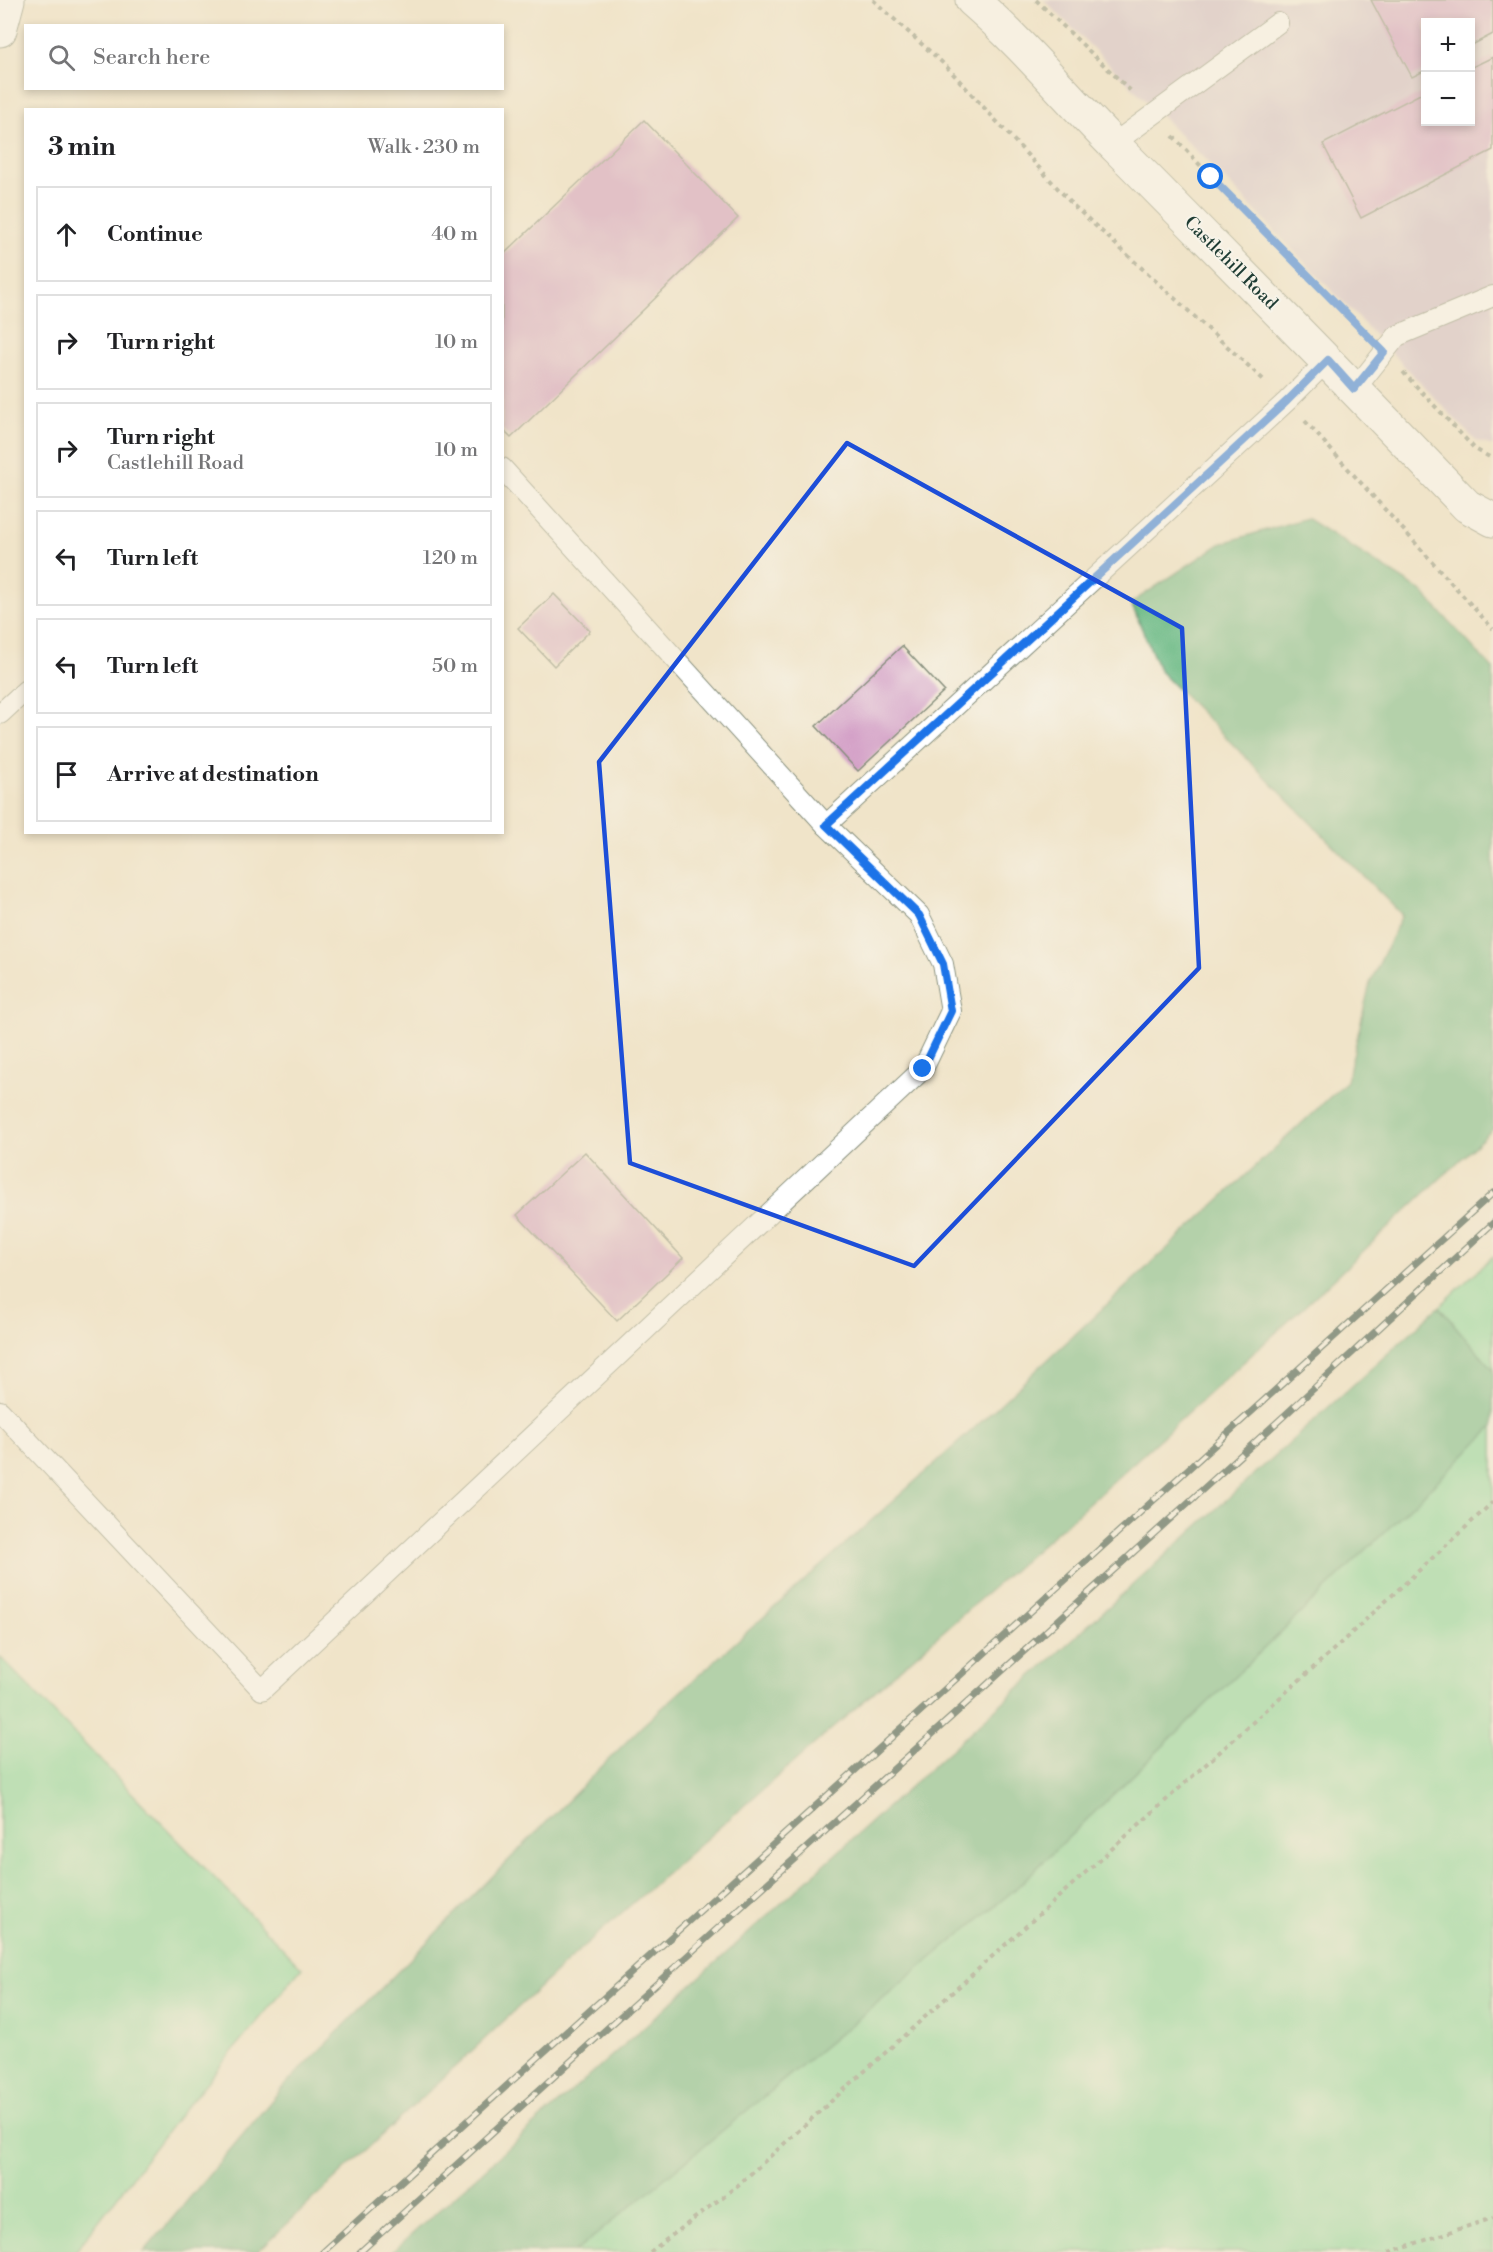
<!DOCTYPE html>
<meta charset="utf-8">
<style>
body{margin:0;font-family:"Libre Bodoni",serif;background:#f2f2f2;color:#202124}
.controls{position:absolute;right:18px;top:18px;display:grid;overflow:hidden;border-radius:0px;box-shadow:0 3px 9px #0003}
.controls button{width:54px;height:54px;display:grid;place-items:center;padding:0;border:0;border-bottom:2px solid #e0e0e0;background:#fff;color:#202124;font:30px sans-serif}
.stop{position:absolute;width:18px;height:18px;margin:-14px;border:4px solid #1a73e8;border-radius:50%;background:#fff}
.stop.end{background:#1a73e8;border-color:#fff;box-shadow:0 2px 6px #0008}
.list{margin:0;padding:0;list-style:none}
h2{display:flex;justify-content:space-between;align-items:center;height:78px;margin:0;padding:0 24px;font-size:26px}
h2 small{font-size:20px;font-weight:400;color:#757577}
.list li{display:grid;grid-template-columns:39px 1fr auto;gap:18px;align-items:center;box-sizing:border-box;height:96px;margin:0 12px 12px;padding:0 12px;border:2px solid #e0e0e0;border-radius:0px}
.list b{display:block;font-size:22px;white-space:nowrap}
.list p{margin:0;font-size:20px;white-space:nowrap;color:#757577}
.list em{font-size:20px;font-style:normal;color:#757577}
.icon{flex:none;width:33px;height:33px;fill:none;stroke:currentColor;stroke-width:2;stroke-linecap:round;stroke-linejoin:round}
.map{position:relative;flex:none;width:1493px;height:2252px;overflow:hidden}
.search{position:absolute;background:#fff;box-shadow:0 3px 9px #0003;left:24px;top:24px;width:480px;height:66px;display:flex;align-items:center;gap:15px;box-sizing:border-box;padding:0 21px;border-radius:0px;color:#757577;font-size:22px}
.panel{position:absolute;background:#fff;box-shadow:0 3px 9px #0003;left:24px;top:108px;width:480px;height:726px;border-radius:0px}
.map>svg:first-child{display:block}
.industrial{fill:#d0bdcd;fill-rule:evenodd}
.green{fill:#83da9e;stroke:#518c69;stroke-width:1.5}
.forest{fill:#6aba85;stroke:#447c5c;stroke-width:1.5}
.building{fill:#d098c4}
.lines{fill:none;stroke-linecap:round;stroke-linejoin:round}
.service-casing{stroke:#88907e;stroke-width:22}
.minor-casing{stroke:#88907e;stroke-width:35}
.secondary-casing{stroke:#88907e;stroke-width:35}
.path{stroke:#88907e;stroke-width:4;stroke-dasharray:4.5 4.5;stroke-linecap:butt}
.service{stroke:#fff;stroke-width:20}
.minor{stroke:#fff;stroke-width:33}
.secondary{stroke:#fff;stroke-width:33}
.rail-casing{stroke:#1f3d34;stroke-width:7}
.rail{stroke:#f7f3e8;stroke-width:4.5;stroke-dasharray:14;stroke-linecap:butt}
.route{stroke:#1a73e8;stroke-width:8}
.marked{fill:none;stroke:#1d4ed8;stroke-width:4.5;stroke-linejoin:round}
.labels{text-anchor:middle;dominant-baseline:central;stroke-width:4.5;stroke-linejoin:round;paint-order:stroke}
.street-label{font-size:18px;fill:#1f3d34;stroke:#f7f3e8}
</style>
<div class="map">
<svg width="1493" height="2252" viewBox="0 0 1493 2252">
<rect width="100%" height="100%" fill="#f7f3e8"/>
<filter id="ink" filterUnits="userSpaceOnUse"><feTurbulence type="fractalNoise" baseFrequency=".0167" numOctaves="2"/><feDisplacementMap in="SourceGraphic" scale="12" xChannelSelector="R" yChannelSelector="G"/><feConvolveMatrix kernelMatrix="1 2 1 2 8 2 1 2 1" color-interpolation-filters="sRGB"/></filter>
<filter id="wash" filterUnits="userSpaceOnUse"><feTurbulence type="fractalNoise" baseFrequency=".008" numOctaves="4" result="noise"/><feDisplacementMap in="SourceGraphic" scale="24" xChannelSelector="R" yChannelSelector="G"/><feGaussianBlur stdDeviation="1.35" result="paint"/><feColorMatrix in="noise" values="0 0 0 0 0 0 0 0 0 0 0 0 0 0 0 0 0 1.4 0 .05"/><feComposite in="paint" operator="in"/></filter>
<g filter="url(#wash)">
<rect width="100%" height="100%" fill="#f0e4c9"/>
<path class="industrial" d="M1044,0H1493V446L1476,441L1222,176ZM1426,22H1470V122H1426Z"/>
<g class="green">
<path d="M1493,1256V1370L1439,1307Z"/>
<path d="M1493,1427V2252H575L1014,1890Z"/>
<path d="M0,1657L302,1968L180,2114L75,2252H0Z"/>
</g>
<g class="forest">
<path d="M1306,518L1421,591L1493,669V1129L1307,1304L1084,1508L585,1945L257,2252H144L282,2088L642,1726L970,1432L1347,1081L1370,983L1402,915L1160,671L1131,603L1220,544Z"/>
<path d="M1439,1307L1493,1370V1427L1014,1890L575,2252H392L721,1958Z"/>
</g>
<g id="blocks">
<g class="building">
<path d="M1371,0H1493V34L1470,46V22H1426V70L1412,77Z"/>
<path d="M1493,57V150L1361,218L1323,144L1426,91V122H1470V68Z"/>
<path d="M644,120L738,218L511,438L502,429V256Z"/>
<path d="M554,594L590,631L554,666L518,628Z"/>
<path d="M902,646L944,691L858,771L816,726Z"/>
<path d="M585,1152L683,1258L617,1321L517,1215Z"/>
</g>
</g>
</g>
<g filter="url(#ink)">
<use href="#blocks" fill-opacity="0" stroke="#88907e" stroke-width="1.5"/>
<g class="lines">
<g class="service-casing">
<g id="service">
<path d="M1113,144L1278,23"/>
<path d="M1355,389L1397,336L1493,296"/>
<path d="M0,714L26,690"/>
<path d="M826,825L1287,401L1328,360"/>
<path d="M0,1411L262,1690L923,1069L951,1011L943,964L919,915L826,825L502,468"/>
</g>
</g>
<g class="minor-casing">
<path id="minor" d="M0,30L8,0"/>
</g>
<g class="secondary-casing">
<path id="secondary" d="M972,0C1025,46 1069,100 1118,149C1235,267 1352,386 1467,506L1493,520"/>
</g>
<g class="path">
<path d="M873,0L946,66L1074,206L1266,382"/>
<path d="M1036,0L1133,93"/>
<path d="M1173,136L1211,177L1364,332"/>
<path d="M1403,372L1475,449L1493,459"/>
<path d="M1305,421L1493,629"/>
<path d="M650,2252L737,2186L1333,1650L1493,1502"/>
<path d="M1389,2252L1493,2218"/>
</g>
<use href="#service" class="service"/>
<use href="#minor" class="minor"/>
<use href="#secondary" class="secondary"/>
<g class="rail-casing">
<g id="rail">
<path d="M323,2252L1493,1193"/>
<path d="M360,2252L1285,1415L1493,1223"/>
</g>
</g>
<use href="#rail" class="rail"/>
</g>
</g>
<g class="lines" filter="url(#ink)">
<path class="route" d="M923,1069L951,1011L943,964L919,915L826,825L1287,401L1328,360L1354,389L1384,352L1211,177"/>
</g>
<path d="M0 0H1493V2252H0ZM847,443L1182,628L1199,968L914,1266L630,1163L599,762Z" fill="#f0e4c9" fill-opacity=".55" fill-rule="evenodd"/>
<path class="marked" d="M847,443L1182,628L1199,968L914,1266L630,1163L599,762Z"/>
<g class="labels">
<g class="street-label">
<text transform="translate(1231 263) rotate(45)">Castlehill Road</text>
</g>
</g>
</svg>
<div class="controls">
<button>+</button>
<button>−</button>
</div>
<div class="stop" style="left:1211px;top:177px"></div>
<div class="stop end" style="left:923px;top:1069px"></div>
<div class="search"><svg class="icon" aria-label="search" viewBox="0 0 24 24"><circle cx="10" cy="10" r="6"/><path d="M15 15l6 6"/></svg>Search here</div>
<section class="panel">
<h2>3 min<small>Walk · 230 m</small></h2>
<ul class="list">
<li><svg class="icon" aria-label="ahead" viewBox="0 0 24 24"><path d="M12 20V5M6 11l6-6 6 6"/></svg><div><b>Continue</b></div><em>40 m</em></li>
<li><svg class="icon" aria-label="right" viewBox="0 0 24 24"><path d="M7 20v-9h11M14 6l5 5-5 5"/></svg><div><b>Turn right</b></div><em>10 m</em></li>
<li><svg class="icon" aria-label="right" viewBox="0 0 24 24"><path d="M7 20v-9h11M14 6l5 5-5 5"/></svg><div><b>Turn right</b><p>Castlehill Road</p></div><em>10 m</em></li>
<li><svg class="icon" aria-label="left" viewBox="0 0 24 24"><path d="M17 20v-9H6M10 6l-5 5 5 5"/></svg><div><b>Turn left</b></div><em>120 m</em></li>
<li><svg class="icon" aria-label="left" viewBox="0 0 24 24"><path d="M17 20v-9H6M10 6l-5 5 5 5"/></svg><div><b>Turn left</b></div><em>50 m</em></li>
<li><svg class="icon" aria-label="arrive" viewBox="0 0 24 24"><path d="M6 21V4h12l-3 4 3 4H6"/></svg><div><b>Arrive at destination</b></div></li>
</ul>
</section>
</div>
